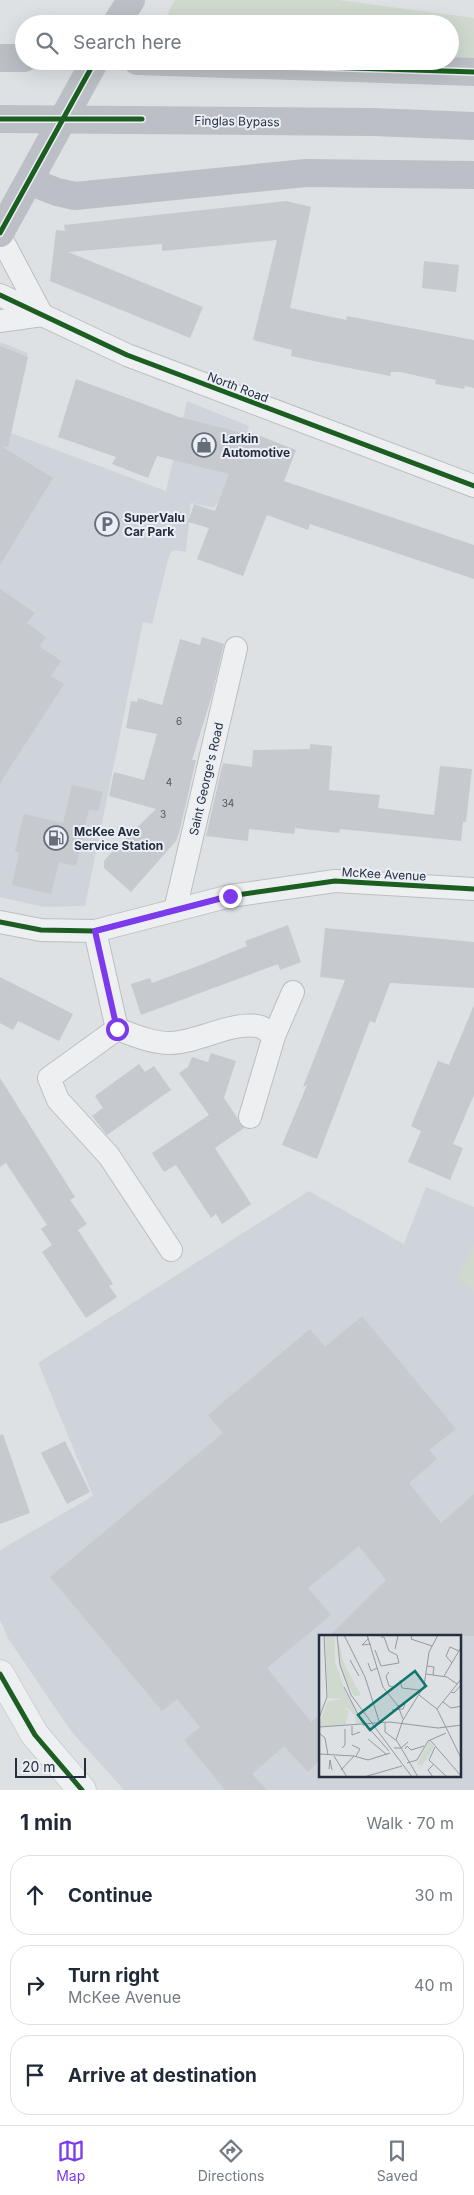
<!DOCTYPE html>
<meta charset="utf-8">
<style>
body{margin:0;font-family:Inter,sans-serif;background:#f2f2f3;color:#1f2937}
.scale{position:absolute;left:15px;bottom:12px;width:71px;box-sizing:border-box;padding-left:5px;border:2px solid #242e3f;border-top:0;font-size:14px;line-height:18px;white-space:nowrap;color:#242e3f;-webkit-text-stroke:4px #ebeff5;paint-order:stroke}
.stop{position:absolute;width:15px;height:15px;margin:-11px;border:4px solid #7c3aed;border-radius:50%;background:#fff}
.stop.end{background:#7c3aed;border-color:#fff;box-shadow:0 1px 5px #0008}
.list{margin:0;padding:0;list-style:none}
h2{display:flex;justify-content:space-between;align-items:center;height:65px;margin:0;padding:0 20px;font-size:21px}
h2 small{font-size:16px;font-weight:400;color:#747a83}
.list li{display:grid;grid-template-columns:32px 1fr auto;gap:15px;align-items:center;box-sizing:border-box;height:80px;margin:0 10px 10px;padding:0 10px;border:1px solid #e0e1e3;border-radius:20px}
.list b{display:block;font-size:19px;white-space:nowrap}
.list p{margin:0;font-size:16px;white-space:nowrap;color:#747a83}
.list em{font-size:16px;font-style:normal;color:#747a83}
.icon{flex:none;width:28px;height:28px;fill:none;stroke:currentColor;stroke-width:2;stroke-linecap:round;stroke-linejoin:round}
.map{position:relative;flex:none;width:474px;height:1790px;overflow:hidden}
.search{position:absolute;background:#fff;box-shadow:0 5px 20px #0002;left:15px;right:15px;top:15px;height:55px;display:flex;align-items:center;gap:12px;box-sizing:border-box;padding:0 18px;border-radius:28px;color:#747a83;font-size:19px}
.sheet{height:335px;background:#fff}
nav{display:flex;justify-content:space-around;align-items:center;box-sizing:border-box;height:70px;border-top:1px solid #e0e1e3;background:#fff;font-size:14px;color:#747a83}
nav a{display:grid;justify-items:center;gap:2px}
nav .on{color:#7c3aed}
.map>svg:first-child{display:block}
.built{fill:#cfd4db;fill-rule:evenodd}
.green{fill:#cfd9ce}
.building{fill:#c6c9cd}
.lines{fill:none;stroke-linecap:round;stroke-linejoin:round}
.minor-casing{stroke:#bcbfc2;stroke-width:24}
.tertiary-casing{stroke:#bcbfc2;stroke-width:29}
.minor{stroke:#edeff1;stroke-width:22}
.tertiary{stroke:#edeff1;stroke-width:28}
.secondary{stroke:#bcbfc5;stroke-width:28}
.secondary-bridge{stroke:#bcbfc5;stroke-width:28}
.cycleway-casing{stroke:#ebeff5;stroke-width:8}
.cycleway{stroke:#1b5e20;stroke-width:5}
.route{stroke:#7c3aed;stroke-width:6}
.labels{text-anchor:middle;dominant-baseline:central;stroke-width:4;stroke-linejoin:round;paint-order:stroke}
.number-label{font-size:10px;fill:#4d5663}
.street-label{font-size:12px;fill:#242e3f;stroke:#ebeff5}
.poi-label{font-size:12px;font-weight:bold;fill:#242e3f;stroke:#ebeff5;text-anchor:start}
.inset-road{fill:none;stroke:#9499a2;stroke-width:1}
.view{fill:#0f766e;fill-opacity:0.15;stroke:#0f766e;stroke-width:2.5}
.inset-edge{fill:none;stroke:#242e3f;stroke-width:2.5}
</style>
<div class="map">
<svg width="474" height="1790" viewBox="0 0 474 1790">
<rect width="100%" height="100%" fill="#dee1e4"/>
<g class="built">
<path d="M0,342L28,353L11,433L166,491L187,401L249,426L224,493L214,508L191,503L186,552L173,550L169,556L152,624L143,622L85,906L44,907L0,897Z"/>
<path d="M426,1187L474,1207V1790H124L71,1731L9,1640L0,1620V1550L93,1496L38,1363L309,1191L404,1244ZM320,1636H460V1776H320Z"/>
</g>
<g class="green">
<path d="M175,0H338L474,18V62L450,61V24H162Z"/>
<path d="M474,1246V1292L457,1278Z"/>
</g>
<g class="building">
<path d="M286,201L311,207L290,308L346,320L347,316L474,340V388L465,386L464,389L435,384L436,380L400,372H391L390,376L314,361L291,356L292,350L253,340L277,240L162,251V244L68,252L203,307L190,338L50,281L56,230L65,231L64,225Z"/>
<path d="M424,261L459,265L456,292L422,288Z"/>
<path d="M0,346L28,357L8,447L1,446L53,478L0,565Z"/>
<path d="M76,379L179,417L246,434L248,431L296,450L284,481L474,545V579L310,524L308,530L267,515L243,576L197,559L209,528L188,522L194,504L215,511L229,474L157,456L148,478L112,464L116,457L58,437Z"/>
<path d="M0,589L35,613L27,623L46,637L39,646L61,661L51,676L64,684L0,783Z"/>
<path d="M202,637L224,644L212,695L192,760H196L179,833L176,841L131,892L104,868V861L110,854L156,809L109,796L114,772L144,780L157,734L126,728L131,701L137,702L138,698L162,705L180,639L200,645Z"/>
<path d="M310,744L332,746L329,790L380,795L378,808L434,815L440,766L472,769L466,822H463L461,841L340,829L339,833L295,828L294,834L249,829L248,841L206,836L223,763L252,767L253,750L310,749Z"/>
<path d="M72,785L103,792L98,811L89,809L76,866L59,862L51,894L12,885L19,853L15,851L24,814L63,823Z"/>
<path d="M288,925L301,962L280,970L278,964L141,1015L131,984L150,978L152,983L198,966L247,946L245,941Z"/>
<path d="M325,928L474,942V988L390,983L375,1023L370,1021L317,1159L282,1145L307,1085L303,1087L345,980L320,977Z"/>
<path d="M0,977L73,1014L59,1041L18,1021L13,1030L0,1023Z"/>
<path d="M474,1005V1095L453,1144L463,1148L450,1180L408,1162L421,1131L411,1126L438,1061L449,1065Z"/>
<path d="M211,1053L236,1061L224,1098L244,1128L215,1148L251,1204L222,1224L216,1214L211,1218L176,1165L164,1172L152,1153L209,1115L179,1073L188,1067L192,1057L208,1062Z"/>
<path d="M139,1064L145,1072L154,1066L171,1090L107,1135L92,1116L103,1108L95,1096Z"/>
<path d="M0,1078L75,1197L70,1200L87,1224L78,1230L113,1284L109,1286L117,1297L86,1318L42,1252L52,1245L41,1229L47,1225L6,1163L0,1167Z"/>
<path d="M362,1316L456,1429L429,1450L437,1459L409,1483L441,1523L474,1494V1636H329L386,1580L359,1546L308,1588L331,1615L267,1668L311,1722L320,1714V1760L308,1772L284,1746L252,1774L267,1790H225L184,1740L200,1727L177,1699L162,1711L50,1577L223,1433L208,1415L310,1329L325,1347Z"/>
<path d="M3,1434L30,1513L0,1524V1435Z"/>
<path d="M65,1441L90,1492L67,1504L41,1453Z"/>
</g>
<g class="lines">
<g class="minor-casing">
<g id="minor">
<path d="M0,236L42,315L0,321"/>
<path d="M0,295L127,355L474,486"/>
<path d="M175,910L236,648"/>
<path d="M0,922L41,930L95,931L230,896L335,881L474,889"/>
<path d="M95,931L117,1029L49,1078L58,1100L109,1156L171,1250"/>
<path d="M117,1029C134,1035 151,1043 170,1043C198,1043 235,1019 261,1027C265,1029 270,1033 274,1036"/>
<path d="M250,1117L274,1036L293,992"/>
</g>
</g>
<g class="tertiary-casing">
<path id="tertiary" d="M0,1674L35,1735L82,1790"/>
</g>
<use href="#minor" class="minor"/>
<use href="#tertiary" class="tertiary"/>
<g class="secondary">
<path d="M116,24L131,0"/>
<path d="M0,58H24"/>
<path d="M137,61L474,72"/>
<path d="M0,119L373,122L474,126"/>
<path d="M29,181L57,192L75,196L306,173L474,175"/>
<path d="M0,233L48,146"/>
</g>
<path class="secondary-bridge" d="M48,146L95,61"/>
<g class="cycleway-casing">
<g id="cycleway">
<path d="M137,61L474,72"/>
<path d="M0,119H142"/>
<path d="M0,233L95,61"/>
<path d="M0,295L127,355L474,486"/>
<path d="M0,922L41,930L95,931L230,896L335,881L474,889"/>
<path d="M0,1674L35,1735L82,1790"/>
</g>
</g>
<use href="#cycleway" class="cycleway"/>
</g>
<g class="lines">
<path class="route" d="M117,1029L95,931L230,896"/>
</g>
<defs>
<g id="shop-ring" transform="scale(1.25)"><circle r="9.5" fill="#ebeff5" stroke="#656d79" stroke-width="1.5"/><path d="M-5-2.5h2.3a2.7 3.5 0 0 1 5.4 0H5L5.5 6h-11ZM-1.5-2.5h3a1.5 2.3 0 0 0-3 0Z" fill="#656d79"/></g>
<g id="parking-ring" transform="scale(1.25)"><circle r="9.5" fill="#ebeff5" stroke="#656d79" stroke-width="1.5"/><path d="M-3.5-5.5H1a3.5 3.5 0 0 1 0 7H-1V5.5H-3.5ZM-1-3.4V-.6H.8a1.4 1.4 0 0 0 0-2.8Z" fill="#656d79"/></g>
<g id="fuel-ring" transform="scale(1.25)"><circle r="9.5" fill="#ebeff5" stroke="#656d79" stroke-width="1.5"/><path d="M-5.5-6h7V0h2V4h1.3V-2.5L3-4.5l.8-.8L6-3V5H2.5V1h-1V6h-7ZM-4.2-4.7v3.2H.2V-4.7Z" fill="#656d79"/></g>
</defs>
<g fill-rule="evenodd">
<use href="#shop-ring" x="204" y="445"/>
<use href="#parking-ring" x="107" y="524"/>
<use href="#fuel-ring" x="56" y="838"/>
</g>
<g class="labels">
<g class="number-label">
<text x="179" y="721">6</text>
<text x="169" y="782">4</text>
<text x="228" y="803">34</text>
<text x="163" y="814">3</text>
</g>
<g class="street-label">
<text transform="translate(237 121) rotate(1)">Finglas Bypass</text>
<text transform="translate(238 387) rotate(21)">North Road</text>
<text transform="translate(206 779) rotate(-77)">Saint George's Road</text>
<text transform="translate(384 874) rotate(3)">McKee Avenue</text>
</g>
<g class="poi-label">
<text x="222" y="438">Larkin<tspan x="222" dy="14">Automotive</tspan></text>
<text x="124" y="517">SuperValu<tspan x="124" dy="14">Car Park</tspan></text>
<text x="74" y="831">McKee Ave<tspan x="74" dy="14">Service Station</tspan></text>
</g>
</g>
<g transform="translate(319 1635)">
<rect width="142" height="142" fill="#dee1e4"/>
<path d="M6,0H16V27L27,58L44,88L37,90L36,81L29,73L25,74L30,75L26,91H0L8,66L25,64L9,63ZM19,3L25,29L42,60L35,61L26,45L21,31ZM110,106L115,112L108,124L102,131L98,129Z" fill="#cfd9ce"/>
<path class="inset-road" d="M18,0L21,30L32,60L93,142M25,0L46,42L61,89M48,0L64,52L79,71L84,84M75,0L79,1L76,14M93,0L92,4L113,11M50,3L43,10L52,9M56,15L62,31L80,28L78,20L70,16L65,2H62M31,25L40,41M49,28L52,36L58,33M133,28L127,21L131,12L140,16M108,31L115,32L114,40M70,37L67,41L70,51L74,52M107,39L128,42L138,49M125,41L143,11M81,45L83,53L100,55M25,52L45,91M132,57L135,58L143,49M100,60L118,74L143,125M124,67L132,73L143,71M118,74L143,43M73,75L84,74L86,69L79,71M0,83L8,62L5,0M66,88V97L78,106L99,142M33,91V100L41,97M48,91L70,116M0,92L71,87L119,93L143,90M0,98L6,103L9,120M49,104L68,120M77,105L84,85L105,51L110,17L119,0M111,105L143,142M33,110L41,114L37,121M116,112L110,125L128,142M23,113L26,110V94M75,113H82L89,107M86,114L88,111L92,115L105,111M0,119L35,121L49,125L71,118M15,121L28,142M88,128L98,125L109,106L127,98M114,130L109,135L114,142M10,134L11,125L13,135M22,135L35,121M45,142L83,131"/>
<path class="view" d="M96,36L107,51L51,95L39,80Z"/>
<rect width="142" height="142" class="inset-edge"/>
</g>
</svg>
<div class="scale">20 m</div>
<div class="stop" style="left:117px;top:1029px"></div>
<div class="stop end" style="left:230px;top:896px"></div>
<div class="search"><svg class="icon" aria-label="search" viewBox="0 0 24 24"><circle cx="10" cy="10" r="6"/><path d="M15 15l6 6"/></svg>Search here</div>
</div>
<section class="sheet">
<h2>1 min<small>Walk · 70 m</small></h2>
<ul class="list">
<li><svg class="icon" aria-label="ahead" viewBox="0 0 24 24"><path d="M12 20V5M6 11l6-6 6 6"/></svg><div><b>Continue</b></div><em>30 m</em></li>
<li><svg class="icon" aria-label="right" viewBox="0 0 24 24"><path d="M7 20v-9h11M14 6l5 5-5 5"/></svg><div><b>Turn right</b><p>McKee Avenue</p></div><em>40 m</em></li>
<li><svg class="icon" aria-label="arrive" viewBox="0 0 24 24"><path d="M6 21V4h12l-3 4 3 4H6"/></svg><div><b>Arrive at destination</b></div></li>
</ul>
</section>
<nav>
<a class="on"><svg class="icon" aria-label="map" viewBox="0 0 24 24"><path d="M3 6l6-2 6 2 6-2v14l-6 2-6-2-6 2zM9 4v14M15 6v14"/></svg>Map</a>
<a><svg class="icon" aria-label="directions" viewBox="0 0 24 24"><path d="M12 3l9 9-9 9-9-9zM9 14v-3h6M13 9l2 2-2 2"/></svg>Directions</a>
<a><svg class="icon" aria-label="saved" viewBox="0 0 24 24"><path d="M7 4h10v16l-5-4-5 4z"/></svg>Saved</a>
</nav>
